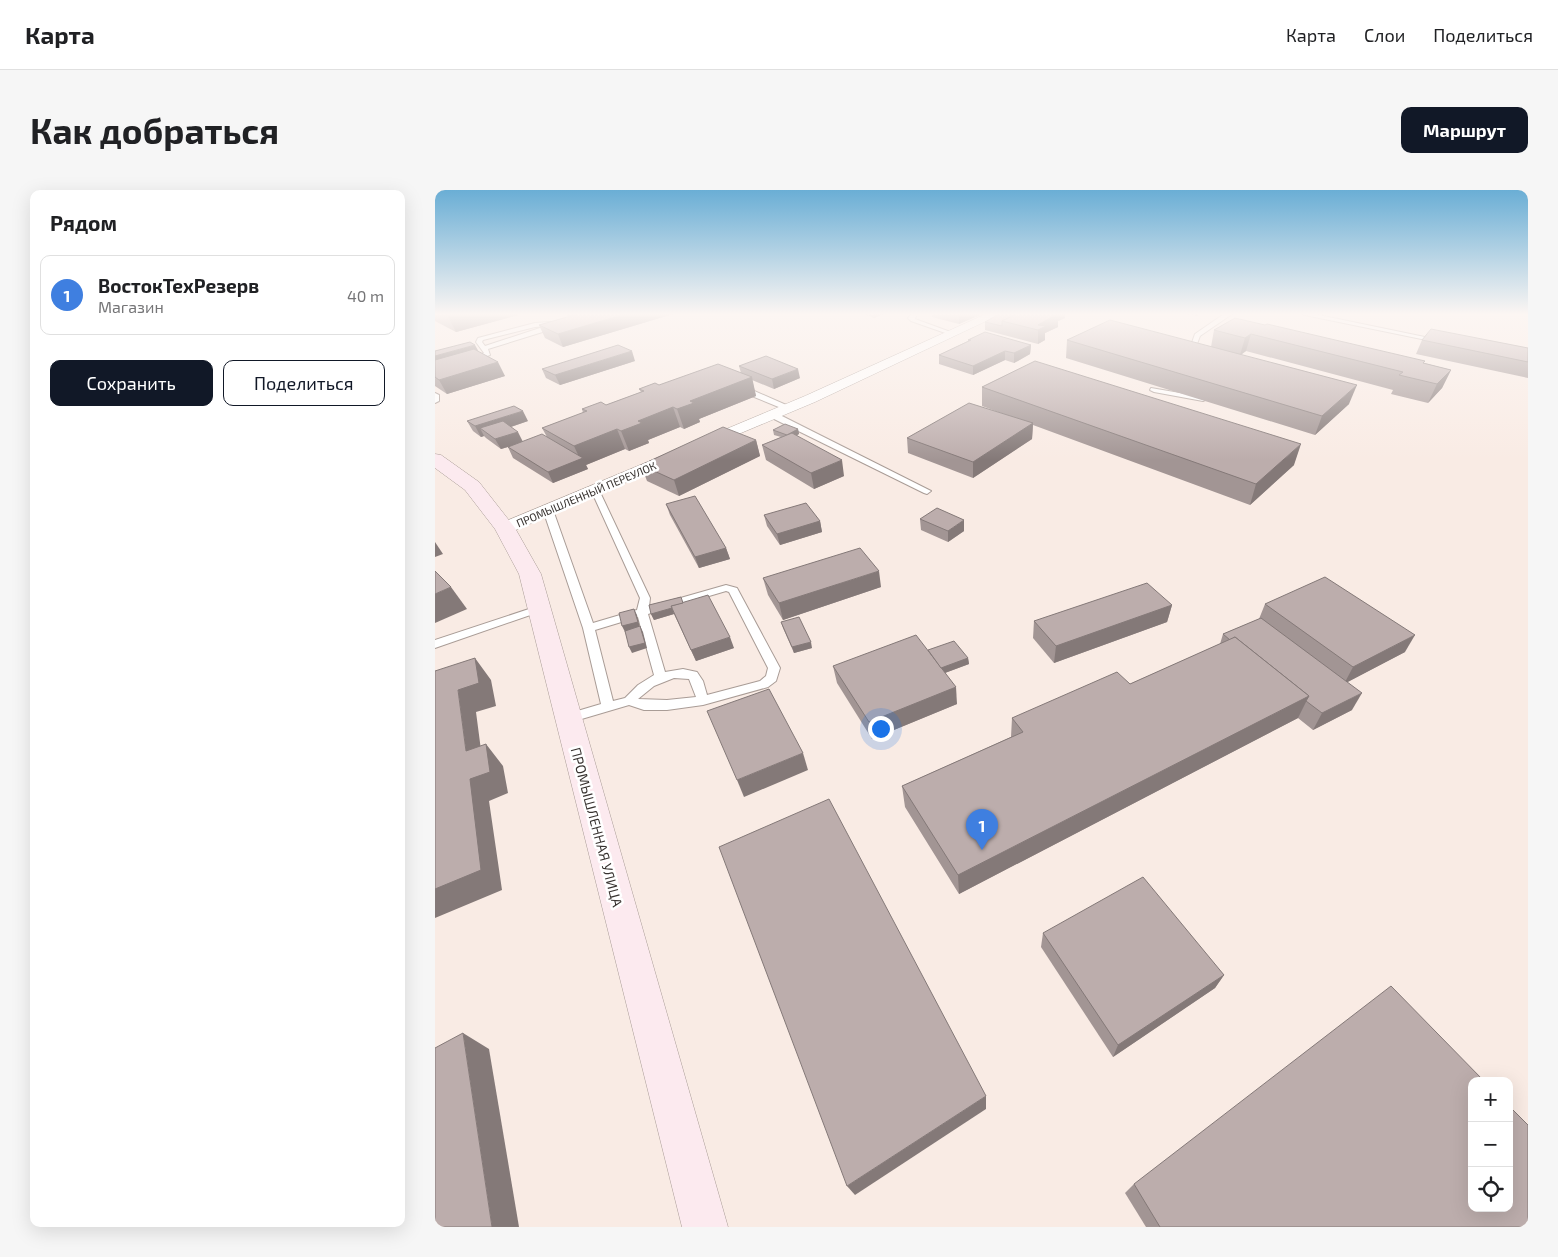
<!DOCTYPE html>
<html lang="ru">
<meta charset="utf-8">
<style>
body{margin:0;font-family:"Exo 2",sans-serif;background:#f6f6f6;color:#202124}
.controls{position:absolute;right:15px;bottom:15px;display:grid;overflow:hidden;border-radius:10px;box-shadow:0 5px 20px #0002}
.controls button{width:45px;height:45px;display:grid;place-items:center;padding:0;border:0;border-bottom:1px solid #e0e0e0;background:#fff;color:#202124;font:25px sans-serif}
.you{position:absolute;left:445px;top:538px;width:18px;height:18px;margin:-12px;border:4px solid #fff;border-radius:50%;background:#1a73e8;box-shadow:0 0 0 8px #1a73e833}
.badge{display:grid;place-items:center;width:32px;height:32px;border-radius:50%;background:#111827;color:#fff;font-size:16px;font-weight:700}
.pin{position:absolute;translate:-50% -41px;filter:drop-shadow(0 1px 2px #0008)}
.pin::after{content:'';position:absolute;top:26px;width:18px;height:15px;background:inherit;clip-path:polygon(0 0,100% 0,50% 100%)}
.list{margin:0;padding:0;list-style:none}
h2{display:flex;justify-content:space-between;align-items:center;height:65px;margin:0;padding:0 20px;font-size:21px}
h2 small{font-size:16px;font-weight:400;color:#757577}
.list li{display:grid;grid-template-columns:32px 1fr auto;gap:15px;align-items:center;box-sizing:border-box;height:80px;margin:0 10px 10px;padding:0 10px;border:1px solid #e0e0e0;border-radius:10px}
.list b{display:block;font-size:19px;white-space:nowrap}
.list p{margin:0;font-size:16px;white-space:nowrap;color:#757577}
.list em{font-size:16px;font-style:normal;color:#757577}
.actions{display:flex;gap:10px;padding:15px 20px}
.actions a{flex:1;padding:11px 0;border:1px solid #111827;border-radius:10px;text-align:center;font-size:18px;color:#111827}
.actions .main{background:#111827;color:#fff}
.icon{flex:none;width:28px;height:28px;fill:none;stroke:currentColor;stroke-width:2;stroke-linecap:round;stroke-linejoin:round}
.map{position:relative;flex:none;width:1093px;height:1037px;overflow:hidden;border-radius:10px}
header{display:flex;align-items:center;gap:30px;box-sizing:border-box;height:70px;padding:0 25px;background:#fff;border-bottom:1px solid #e0e0e0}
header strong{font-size:24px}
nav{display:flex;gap:28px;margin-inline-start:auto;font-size:18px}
.intro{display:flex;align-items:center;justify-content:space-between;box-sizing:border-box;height:120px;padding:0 30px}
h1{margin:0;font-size:35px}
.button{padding:12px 22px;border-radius:10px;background:#111827;color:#fff;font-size:18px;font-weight:700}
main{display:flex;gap:30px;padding:0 30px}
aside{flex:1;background:#fff;border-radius:10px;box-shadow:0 5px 20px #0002}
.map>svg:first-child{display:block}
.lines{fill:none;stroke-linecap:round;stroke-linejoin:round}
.lane-casing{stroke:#a99c96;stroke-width:2}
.street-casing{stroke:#a99c96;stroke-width:1}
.secondary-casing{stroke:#a99c96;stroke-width:1}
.lane{fill:#fff;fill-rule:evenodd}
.street{fill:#fff;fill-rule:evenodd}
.secondary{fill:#fceaef;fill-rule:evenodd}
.wall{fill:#a29594}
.shaded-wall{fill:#847978}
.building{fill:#bcadac;stroke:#847978}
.labels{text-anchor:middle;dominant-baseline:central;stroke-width:5;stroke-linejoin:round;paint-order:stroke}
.far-street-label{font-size:11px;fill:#37322f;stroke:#fff}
.street-label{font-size:14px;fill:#37322f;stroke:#fff}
</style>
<header>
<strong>Карта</strong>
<nav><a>Карта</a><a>Слои</a><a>Поделиться</a></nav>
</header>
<div class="intro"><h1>Как добраться</h1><a class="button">Маршрут</a></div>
<main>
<aside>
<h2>Рядом<small></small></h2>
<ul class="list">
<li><span class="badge" style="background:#3f7fe0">1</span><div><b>ВостокТехРезерв</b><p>Магазин</p></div><em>40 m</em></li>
</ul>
<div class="actions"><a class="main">Сохранить</a><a>Поделиться</a></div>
</aside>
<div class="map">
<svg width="1093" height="1037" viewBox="0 0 1093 1037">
<rect width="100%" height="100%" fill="#f9ebe4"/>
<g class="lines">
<g class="lane-casing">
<g id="lane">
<path d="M476,124H482L480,129L521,144L516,145L476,131L473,128Z"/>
<path d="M789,124H797L765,146L759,162L762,163V165L753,164L760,144Z"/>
<path d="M865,124H879L1009,151L1006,153Z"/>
<path d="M115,132L118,134L114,140L53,159L55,165L36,172L33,170L49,163L41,152L43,148L100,133ZM111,136L50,156L47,152L48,150L100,137Z"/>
<path d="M302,196H308L358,218L351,220L302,200Z"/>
<path d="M716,198L768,207L772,209L768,211L719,202L715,200Z"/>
<path d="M0,203L4,205V211L0,213Z"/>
<path d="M335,223H341L496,301L492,304L489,303L335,227Z"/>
<path d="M160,297L164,300L215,408L214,417L291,395L302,398L345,478L341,491L333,497L268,515L232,520H209L194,515L133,533L129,531L127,528L129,525L166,514L148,438L108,320L110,318L113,317L118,320L158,433L202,420L205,408L156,300ZM291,401L294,402L333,478L331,486L325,491L272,505L268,491L262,482L248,479L230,482L213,424ZM203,427L219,485L203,495L190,508L178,511L160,440ZM239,488L254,489L261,507L232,510L203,509L219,496Z"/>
<path d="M103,416L107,417L108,419L107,421L0,458V450Z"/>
</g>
</g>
<g class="street-casing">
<g id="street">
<path d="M551,124H566L380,212L275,256H265L262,253L265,250L370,206Z"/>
<path d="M237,262L243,264L245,267L243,270L76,342L70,343L64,342L61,338L64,334Z"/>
</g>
</g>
<g class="secondary-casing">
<path id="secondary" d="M0,264L6,265L44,292L80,338L106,384L293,1037H247L84,384L60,339L30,300L0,278Z"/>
</g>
<use href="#lane" class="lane"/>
<use href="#street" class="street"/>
<use href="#secondary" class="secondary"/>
</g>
<g class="wall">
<path d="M0,124H83V125L21,142L0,131Z"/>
<path d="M131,124H238L128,157L110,148L104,135L132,127Z"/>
<path d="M429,124H448L439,128Z"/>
<path d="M497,124H547L524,134L497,127Z"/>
<path d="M753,124H765L762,126Z"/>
<path d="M630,128L623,131V137L610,143V150L603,154L550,140V132Z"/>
<path d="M800,128L989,173L1016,180L1007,198L993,213L956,204L958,200L811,161L806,165L914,214L880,245L631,168L632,150L776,157L779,140Z"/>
<path d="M533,150L596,155L595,164L579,173L570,170L538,185L504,174V165L533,151Z"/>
<path d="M987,150L1093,158V188L981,164Z"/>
<path d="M0,161H43L70,186L12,204L0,196Z"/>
<path d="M200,171L125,195L111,188L107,179Z"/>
<path d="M304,176L365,188L339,199L317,190L321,206L264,229L265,232L249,239L245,237L213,250L214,253L194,261L190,259L151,275L153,279L118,293L78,268L73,257L66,259L51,248L49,246L46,247L38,241L32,231H93L76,237L88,252L112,247L107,238L148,223L147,219L171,215L206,202L204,199L306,183Z"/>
<path d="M547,197L859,275L815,315L598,235L597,249L538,288L473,263L472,248L571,225L547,216Z"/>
<path d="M363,239L364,244L362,245L409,286L379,299L331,270L327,255L346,247L339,245L338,240Z"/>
<path d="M321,250L325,266L244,306L212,291L206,275Z"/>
<path d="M231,314L291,358L295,369L264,378L235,325Z"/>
<path d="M329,325L385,331L387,342L345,355L332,336Z"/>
<path d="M485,329L529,341L513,352L486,340Z"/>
<path d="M328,388L446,397L348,430L333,405Z"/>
<path d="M248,413L299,458L261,471L239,424L219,430L216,424Z"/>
<path d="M830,414L970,462L912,492L917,520L878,540L863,528L524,704L470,617L467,596L576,547L577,528L695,494L785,454L788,444L824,429Z"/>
<path d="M737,415L732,432L619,473L598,448L599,431Z"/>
<path d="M346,432L377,458L359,463L348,438Z"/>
<path d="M493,461L533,468L534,474L510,483L522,514L437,549L402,493L398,476Z"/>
<path d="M608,743L789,785L780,798L678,867L606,757Z"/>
<path d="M699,994L1093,1037H711L690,1003Z"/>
</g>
<g class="shaded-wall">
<path d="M15,124H83V125L21,142L12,125Z"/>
<path d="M190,124H238L128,157L123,144Z"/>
<path d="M438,124H448L439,128Z"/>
<path d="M524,124H547L524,134Z"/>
<path d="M617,124H630V128L623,131V137L610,143V150L603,154V135Z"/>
<path d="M816,144L811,161L805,165L810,148Z"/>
<path d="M40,155L45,164L0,177V166Z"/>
<path d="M596,155L595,164L579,173V163Z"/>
<path d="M197,161L200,171L125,195L120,185Z"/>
<path d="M570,161V170L538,185V176Z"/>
<path d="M63,172L70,186L12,204L4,190Z"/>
<path d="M363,179L365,188L339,199L337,189Z"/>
<path d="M1016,180L1007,198L993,213L1002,194Z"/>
<path d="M317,187L321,206L264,229L265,232L249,239L242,219L255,211Z"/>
<path d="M922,195L914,214L880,245L887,226Z"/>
<path d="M238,217L245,237L213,250L214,253L194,261L186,241L203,231Z"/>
<path d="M88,221L93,231L54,244L45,238L49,246L46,247L40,236Z"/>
<path d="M598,233L597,249L538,288V272Z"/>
<path d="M182,239L190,259L151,275L153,279L118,293L113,282L145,269L139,256Z"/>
<path d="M363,239L364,244L353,250L352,245Z"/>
<path d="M83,242L88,252L66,259L60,249Z"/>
<path d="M321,250L325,266L244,306L239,290Z"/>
<path d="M866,254L859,275L815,315L821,294Z"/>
<path d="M407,270L409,286L379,299L376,283Z"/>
<path d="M529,330V341L513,352V341Z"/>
<path d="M385,331L387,342L345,355L342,344Z"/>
<path d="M0,352L8,364L0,367Z"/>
<path d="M291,358L295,369L264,378L260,367Z"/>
<path d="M444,381L446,397L348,430L344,413Z"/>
<path d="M16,397L32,419L0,433V404Z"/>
<path d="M737,415L732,432L619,473L621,456Z"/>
<path d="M237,418L239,424L219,430L216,424Z"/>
<path d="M199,419L202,425L205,438L190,442L187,436Z"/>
<path d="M205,436L208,442L212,458L197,463L194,457Z"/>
<path d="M980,445L970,462L909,494L918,477Z"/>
<path d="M295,447L299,458L261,471L256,460Z"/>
<path d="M376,452L377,458L359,463L357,457Z"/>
<path d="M40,468L56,490L61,516L41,522L49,583L31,561L23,500Z"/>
<path d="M533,468L534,474L507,484L506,478Z"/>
<path d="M521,497L522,514L437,549L434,532Z"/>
<path d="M927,503L917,520L878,540L887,523Z"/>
<path d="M874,506L863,528L524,704L523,685Z"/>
<path d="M51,554L68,576L73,603L54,611L67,700L0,728V699L35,589Z"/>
<path d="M368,563L373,580L309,607L302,590Z"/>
<path d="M789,785L780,798L678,867L683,855Z"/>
<path d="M28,843L54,859L84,1037H57Z"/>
<path d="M551,906V919L420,1005L412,996Z"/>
</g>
<g class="building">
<path d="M143,124H190L123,144L104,135Z"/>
<path d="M564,124H581L567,131V136L550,132Z"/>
<path d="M581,124H622L603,135L611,136L603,140L567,131Z"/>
<path d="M800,128L830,135L832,134L990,171L988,173L1016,180L1002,194L964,185L968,182L816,144L810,148L779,140Z"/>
<path d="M675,130L922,195L887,226L632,150Z"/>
<path d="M996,139L1093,158V172L987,150Z"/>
<path d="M550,142L596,155L579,163L570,161L538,176L504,165L536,150H533Z"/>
<path d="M35,152L40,155L0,166V161Z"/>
<path d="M183,155L197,161L120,185L107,179Z"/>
<path d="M39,159L63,172L4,190L0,187V170Z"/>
<path d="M331,166L363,179L337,189L304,176Z"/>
<path d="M600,171L866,254L821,294L547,197Z"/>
<path d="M283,174L317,187L255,211L259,213L242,219L238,217L203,231L207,233L186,241L182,239L139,256L107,238L152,221L147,219L166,212L171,215L209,201L204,199L220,193L224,195Z"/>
<path d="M534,213L598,233L538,272L472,248Z"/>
<path d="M79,216L88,221L40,236L32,231Z"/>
<path d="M68,231L83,242L60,249L45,238Z"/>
<path d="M350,234L363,239L352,245L338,240Z"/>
<path d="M288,237L321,250L239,290L206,275Z"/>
<path d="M357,243L407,270L376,283L327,255Z"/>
<path d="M107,244L148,268L113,282L73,257Z"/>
<path d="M260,306L291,358L260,367L231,314Z"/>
<path d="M371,313L385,331L342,344L329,325Z"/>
<path d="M502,318L529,330L513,341L485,329Z"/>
<path d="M425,358L444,381L344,413L328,388Z"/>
<path d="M0,381L16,397L0,404Z"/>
<path d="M890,387L980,445L918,477L830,414Z"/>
<path d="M712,393L737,415L621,456L599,431Z"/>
<path d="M273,405L295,447L256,460L236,416Z"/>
<path d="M246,407L248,413L236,416L237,418L216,424L214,415Z"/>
<path d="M199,419L203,432L187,436L184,423Z"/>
<path d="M364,427L376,452L357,457L346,432Z"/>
<path d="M826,428L927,503L887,523L871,511L874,506L800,447L795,450L788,444Z"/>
<path d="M205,436L210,453L194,457L190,441Z"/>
<path d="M481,445L521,497L434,532L398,476Z"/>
<path d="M800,447L874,506L523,685L467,596L588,542L577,528L682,482L695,494Z"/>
<path d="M519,451L533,468L506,478L493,460Z"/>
<path d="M40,468L44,493L23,500L31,561L51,554L55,582L35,589L46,680L0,699V481Z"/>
<path d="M334,499L368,563L302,590L272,521Z"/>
<path d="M394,609L551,906L412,996L284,657Z"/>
<path d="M708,687L789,785L683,855L608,743Z"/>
<path d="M956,796L1049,891H1037V1018H1074V916L1093,935V1037H725L699,994Z"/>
<path d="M28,843L57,1037H0V858Z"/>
</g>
<linearGradient id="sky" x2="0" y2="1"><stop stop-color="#6aaed5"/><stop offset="0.46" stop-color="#fcf6f3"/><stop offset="1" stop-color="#fcf6f3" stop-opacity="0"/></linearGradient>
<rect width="1093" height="270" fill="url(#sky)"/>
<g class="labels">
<g class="far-street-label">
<text transform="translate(151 304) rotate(-23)">ПРОМЫШЛЕННЫЙ ПЕРЕУЛОК</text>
</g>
<g class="street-label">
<text transform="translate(162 637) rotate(75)">ПРОМЫШЛЕННАЯ УЛИЦА</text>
</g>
</g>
</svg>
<div class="controls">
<button>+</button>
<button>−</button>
<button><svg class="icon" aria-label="locate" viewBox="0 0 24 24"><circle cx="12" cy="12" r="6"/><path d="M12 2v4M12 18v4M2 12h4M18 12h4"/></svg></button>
</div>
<div class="you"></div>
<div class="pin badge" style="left:547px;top:660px;background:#3f7fe0">1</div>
</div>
</main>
